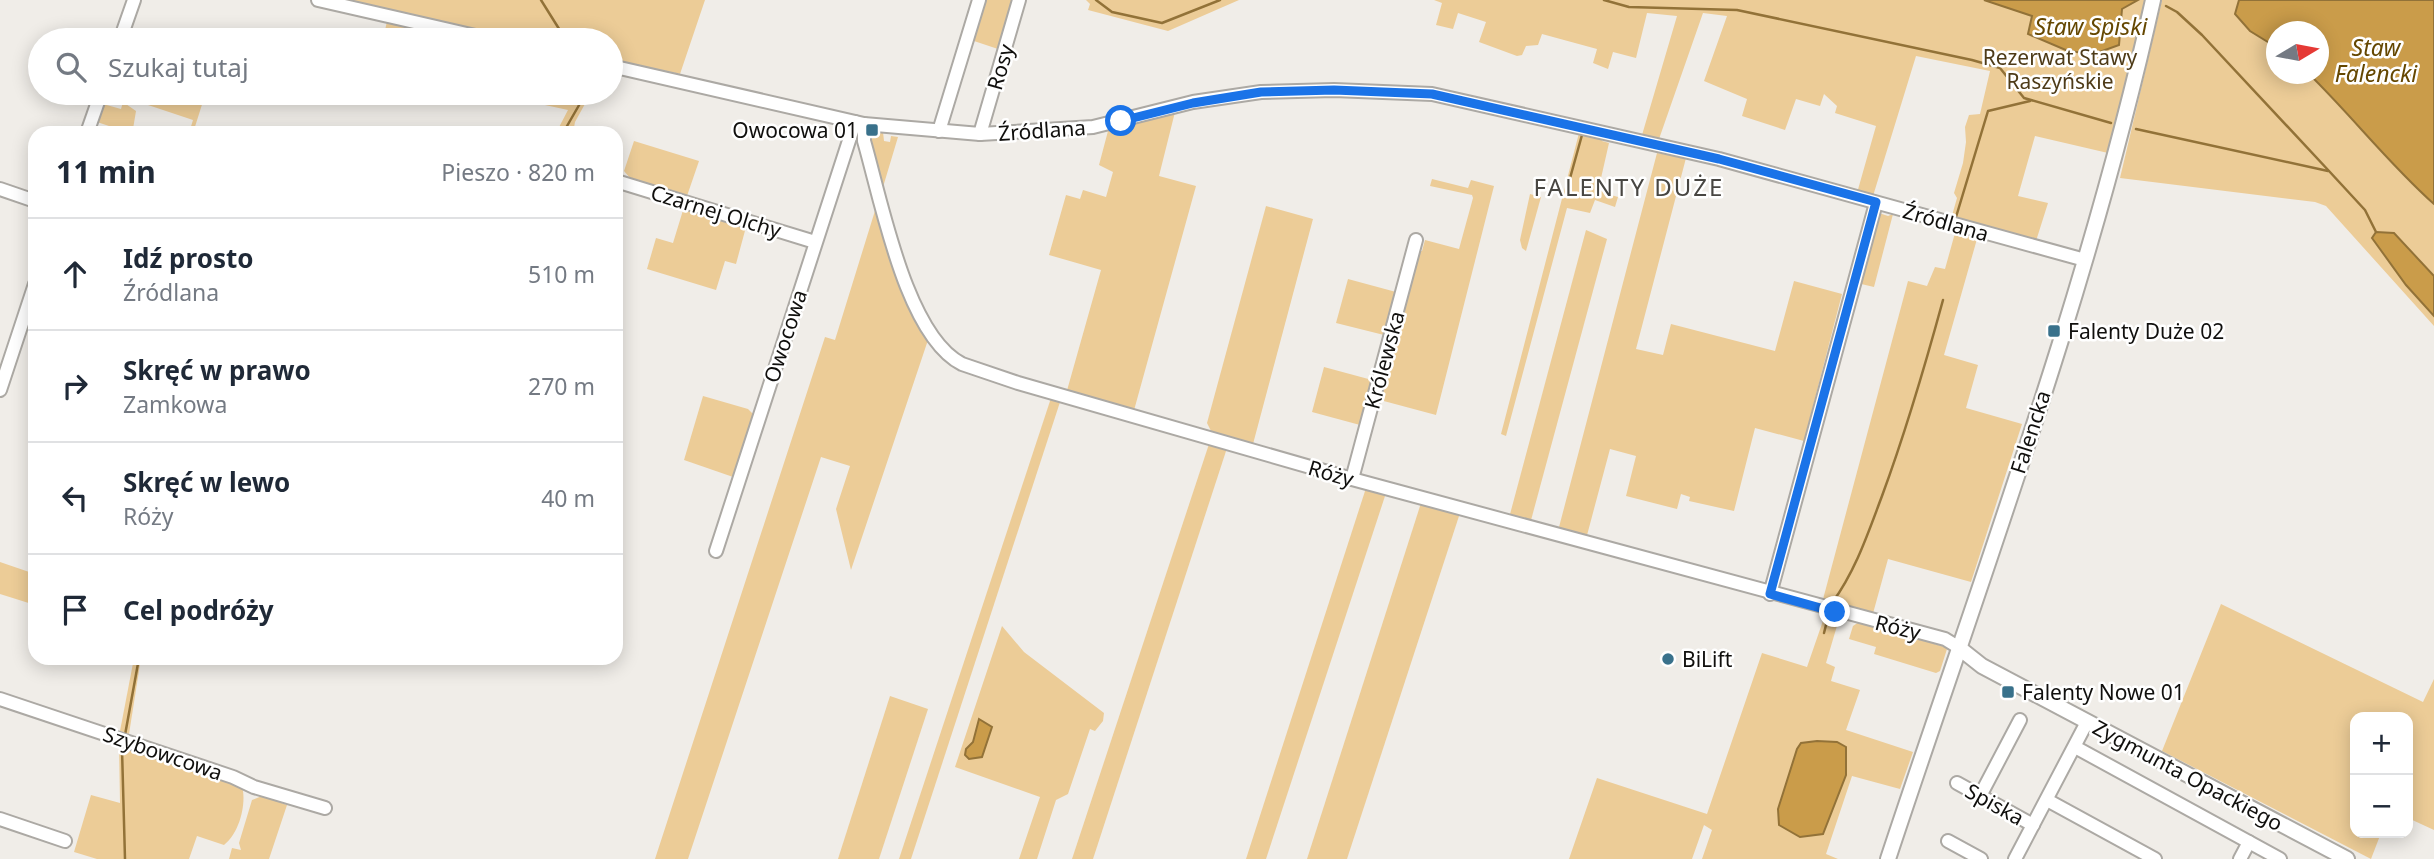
<!DOCTYPE html>
<html lang="pl">
<meta charset="utf-8">
<style>
body{margin:0;font-family:"Noto Sans",sans-serif;background:#f2f2f3;color:#1f2937}
.controls{position:absolute;right:21px;bottom:21px;display:grid;overflow:hidden;border-radius:14px;box-shadow:0 4px 18px #0003}
.controls button{width:63px;height:63px;display:grid;place-items:center;padding:0;border:0;border-bottom:2px solid #e0e1e3;background:#fff;color:#1f2937;font:35px sans-serif}
.compass{position:absolute;left:2266px;top:21px;width:63px;height:63px;border-radius:50%;background:#fff;box-shadow:0 4px 18px #0003;rotate:80deg}
.stop{position:absolute;width:21px;height:21px;margin:-16px;border:5px solid #1a73e8;border-radius:50%;background:#fff}
.stop.end{background:#1a73e8;border-color:#fff;box-shadow:0 2px 7px #0008}
.list{margin:0;padding:0;list-style:none}
h2{display:flex;justify-content:space-between;align-items:center;height:91px;margin:0;padding:0 28px;font-size:30px}
h2 small{font-size:23px;font-weight:400;color:#747a83}
.list li{display:grid;grid-template-columns:46px 1fr auto;gap:21px;align-items:center;box-sizing:border-box;height:112px;padding:0 28px;border-top:2px solid #e0e1e3}
.list b{display:block;font-size:26px;white-space:nowrap}
.list p{margin:0;font-size:23px;white-space:nowrap;color:#747a83}
.list em{font-size:23px;font-style:normal;color:#747a83}
.icon{flex:none;width:38px;height:38px;fill:none;stroke:currentColor;stroke-width:2;stroke-linecap:round;stroke-linejoin:round}
.map{position:relative;flex:none;width:2434px;height:859px;overflow:hidden}
.search{position:absolute;background:#fff;box-shadow:0 4px 18px #0003;left:28px;top:28px;width:595px;height:77px;display:flex;align-items:center;gap:18px;box-sizing:border-box;padding:0 24px;border-radius:38px;color:#747a83;font-size:26px}
.panel{position:absolute;background:#fff;box-shadow:0 4px 18px #0003;left:28px;top:126px;width:595px;height:539px;border-radius:21px}
.map>svg:first-child{display:block}
.green{fill:#eccc97;fill-rule:evenodd}
.water{fill:#ca9c4a;stroke:#927238;stroke-width:2}
.lines{fill:none;stroke-linecap:round;stroke-linejoin:round}
.stream{stroke:#927238;stroke-width:2.5}
.minor-casing{stroke:#aca9a4;stroke-width:16}
.tertiary-casing{stroke:#aca9a4;stroke-width:18}
.minor{stroke:#fff;stroke-width:12}
.tertiary{stroke:#fff;stroke-width:14}
.route{stroke:#1a73e8;stroke-width:9}
.poi-dot{fill:#39718b;stroke:#fff;stroke-width:2.5}
.labels{text-anchor:middle;dominant-baseline:central;stroke-width:5;stroke-linejoin:round;paint-order:stroke}
.park-label{font-size:21px;fill:#4e3b18;stroke:#fff}
.street-label{font-size:21px;fill:#100f0d;stroke:#fff}
.poi-label{font-size:21px;fill:#100f0d;stroke:#fff;text-anchor:start}
.water-label{font-size:23px;font-style:italic;fill:#654701;stroke:#fff}
.quarter-label{font-size:24px;letter-spacing:2px;fill:#484642;stroke:#fff}
</style>
<div class="map">
<svg width="2434" height="859" viewBox="0 0 2434 859">
<rect width="100%" height="100%" fill="#f0ede8"/>
<g class="green">
<path d="M348,0H705L680,74L611,59V40H525Z"/>
<path d="M983,0H1015L1001,50L971,40Z"/>
<path d="M1086,0H1239L1168,31L1088,10L1090,4Z"/>
<path d="M1434,0H2146L2108,153L2035,136L2018,196L2048,203L2036,241L1951,219L1957,198L1954,193L1963,163L1966,142L1965,127L1969,115L1980,114L1990,71L1916,56L1873,196L1857,193L1876,126L1835,113L1837,106L1824,94L1820,106L1796,99L1785,130L1742,116L1747,99L1704,81L1727,16L1703,13L1659,139L1642,135L1677,16L1647,13L1636,58L1613,52L1608,69L1593,63L1597,49L1542,34L1538,45L1526,46L1522,55L1517,56L1479,42L1486,22L1458,13L1453,29L1436,25L1442,3Z"/>
<path d="M2162,0H2434V284L2406,285L2434,316V326L2326,206L2315,202L2120,178ZM2276,32H2318V74H2276Z"/>
<path d="M387,21L438,32L442,40H383Z"/>
<path d="M151,93L205,95L193,133H189L193,120L148,105Z"/>
<path d="M490,93H591L575,122L573,133H556L568,110Z"/>
<path d="M123,102L136,111L133,129L144,133H130L97,122L103,104L121,109Z"/>
<path d="M1175,112L1159,176L1196,186L1133,414L1066,394L1101,270L1049,255L1066,195L1080,199L1083,190L1106,197L1113,172L1099,165L1108,131Z"/>
<path d="M870,131L883,132L884,141L890,142L891,136L898,137L883,187L868,142Z"/>
<path d="M1579,133L1601,137L1602,141L1609,143L1599,187L1604,193L1618,197L1615,207L1595,200L1590,213L1567,208L1506,436L1501,434Z"/>
<path d="M634,141L699,161L687,196L630,178L624,171Z"/>
<path d="M1657,153L1686,158L1636,349L1663,355L1671,324L1775,351L1794,281L1842,294L1804,441L1755,428L1734,511L1689,501L1690,497L1681,494L1677,509L1626,496L1636,456L1610,449L1586,539L1558,531Z"/>
<path d="M1432,179L1468,188L1471,180L1494,186L1436,415L1380,400L1419,251H1422L1425,240L1459,249L1473,198L1472,195L1430,186Z"/>
<path d="M1530,194L1541,197L1526,251L1522,248L1520,240Z"/>
<path d="M878,201L904,298L928,340L851,570L836,509L850,466L821,457L688,859H655L825,337L835,340Z"/>
<path d="M1266,206L1313,219L1253,444L1211,431L1207,423Z"/>
<path d="M684,207L746,227L736,264L725,261L716,290L647,269L656,238L673,243Z"/>
<path d="M1876,212L1888,216L1893,214L1874,287L1857,283Z"/>
<path d="M1586,230L1607,239L1530,524L1509,518Z"/>
<path d="M1955,233L1977,239L1944,355L1978,365L1966,408L2022,424L1971,582L1888,559L1872,617L1822,603L1908,281L1927,286L1935,267L1945,269Z"/>
<path d="M1348,279L1396,292L1384,335L1336,323Z"/>
<path d="M1324,367L1372,380L1360,425L1312,412Z"/>
<path d="M703,396L748,409L754,415L736,478L684,460Z"/>
<path d="M1051,398L1061,399L911,859H899Z"/>
<path d="M1210,441L1228,445L1093,859H1072Z"/>
<path d="M1366,488L1386,493L1266,859H1246Z"/>
<path d="M1421,503L1460,513L1347,859H1307Z"/>
<path d="M0,562L35,574V605L0,594Z"/>
<path d="M2221,604L2423,702L2434,679V830L2408,818V717H2355V833H2381L2371,859L2162,751Z"/>
<path d="M1825,615L1839,619L1826,663L1835,667L1831,681L1860,690L1846,730L1913,752L1900,789L1852,776L1826,854L1838,859H1702L1712,830L1704,825L1692,859H1569L1597,778L1707,814L1762,653L1807,667ZM1801,743L1846,775L1823,834L1788,776Z"/>
<path d="M1859,622L1945,647L1947,649L1940,671L1936,673L1874,654L1876,647L1849,639L1853,626Z"/>
<path d="M1002,626L1024,652L1104,713L1103,721L1095,731L1090,729L1068,794L1056,800L1037,859H1019L1040,797L955,767Z"/>
<path d="M134,658H141L129,734L120,731Z"/>
<path d="M890,696L928,709L879,859H838Z"/>
<path d="M119,743L242,786C247,804 239,834 224,845L197,836L189,859H97L74,852L91,795L120,803Z"/>
<path d="M262,796L287,805L269,859H229L232,848L241,850L239,843L252,800Z"/>
</g>
<g class="water">
<path d="M1984,0H2138L2122,9L2119,45L2094,54L2068,51L2028,34L2032,16Z"/>
<path d="M2239,0H2434V204C2389,164 2352,116 2309,74H2318V32H2276V47L2250,31L2235,14Z"/>
<path d="M2376,232L2394,233L2434,276V316L2406,285L2372,238Z"/>
<path d="M979,719L992,727L982,757L969,759L965,755L966,749L973,742Z"/>
<path d="M1817,741L1837,742L1846,747V775L1823,834L1800,837L1779,825L1778,809L1797,749L1801,743Z"/>
</g>
<g class="lines">
<g class="stream">
<path d="M541,0L566,40"/>
<path d="M1096,0L1112,12L1162,23L1220,0"/>
<path d="M1604,0L1629,7L1737,10L1972,60L2000,68L2024,98L2111,123"/>
<path d="M2166,6L2177,12L2202,35L2329,171L2365,210L2376,232"/>
<path d="M2136,129L2328,171"/>
<path d="M563,133L586,93"/>
<path d="M1567,189L1582,135"/>
<path d="M1956,217L1988,111L2030,101"/>
<path d="M1832,603C1856,570 1868,533 1882,496C1906,431 1925,366 1943,300"/>
<path d="M1824,633L1827,621"/>
<path d="M125,735L139,658"/>
<path d="M122,749L125,859"/>
</g>
<g class="minor-casing">
<g id="minor">
<path d="M318,0L493,40"/>
<path d="M120,40L134,0"/>
<path d="M611,66L864,124L980,134L1093,127L1193,102L1261,92L1334,90L1432,94L1719,159L2085,260"/>
<path d="M864,124V141C881,199 906,336 962,364L1018,383L1352,479L1945,639L1958,647"/>
<path d="M939,131L979,0"/>
<path d="M87,133L101,93"/>
<path d="M980,134L1019,0"/>
<path d="M616,181L815,242"/>
<path d="M0,189L35,201"/>
<path d="M0,390L35,284"/>
<path d="M1352,479L1416,240"/>
<path d="M716,551L855,122"/>
<path d="M1770,594L1876,203"/>
<path d="M0,699L233,777L254,787L325,808"/>
<path d="M2075,747L2280,859"/>
<path d="M1957,783L2033,825"/>
<path d="M1980,796L2020,720"/>
<path d="M2047,800L2155,859"/>
<path d="M0,819L65,841"/>
<path d="M1948,841L1981,859"/>
<path d="M2015,859L2087,722"/>
<path d="M2240,859L2249,842"/>
</g>
</g>
<g class="tertiary-casing">
<g id="tertiary">
<path d="M1958,647L1982,666L2347,859"/>
<path d="M1888,859C1982,575 2088,293 2153,0"/>
</g>
</g>
<use href="#minor" class="minor"/>
<use href="#tertiary" class="tertiary"/>
</g>
<g class="lines">
<path class="route" d="M1121,121L1193,103L1261,92L1334,90L1432,94L1719,159L1876,202L1770,594L1835,612"/>
</g>
<g class="poi-dot">
<rect x="865" y="123" width="14" height="14" rx="3.5"/>
<rect x="2047" y="324" width="14" height="14" rx="3.5"/>
<circle cx="1668" cy="659" r="7"/>
<rect x="2001" y="685" width="14" height="14" rx="3.5"/>
</g>
<g class="labels">
<g class="park-label">
<text x="2060" y="57">Rezerwat Stawy<tspan x="2060" dy="24">Raszyńskie</tspan></text>
</g>
<g class="street-label">
<text transform="translate(1000 67) rotate(-74)">Rosy</text>
<text transform="translate(1042 130) rotate(-4)">Źródlana</text>
<text transform="translate(716 211) rotate(17)">Czarnej Olchy</text>
<text transform="translate(1946 222) rotate(16)">Źródlana</text>
<text transform="translate(785 336) rotate(-72)">Owocowa</text>
<text transform="translate(1384 360) rotate(-75)">Królewska</text>
<text transform="translate(2030 432) rotate(-72)">Falencka</text>
<text transform="translate(1331 473) rotate(16)">Róży</text>
<text transform="translate(1898 627) rotate(14)">Róży</text>
<text transform="translate(163 753) rotate(19)">Szybowcowa</text>
<text transform="translate(2188 775) rotate(28)">Zygmunta Opackiego</text>
<text transform="translate(1995 804) rotate(29)">Spiska</text>
</g>
<g class="poi-label">
<text x="858" y="130" text-anchor="end">Owocowa 01</text>
<text x="2068" y="331">Falenty Duże 02</text>
<text x="1682" y="659">BiLift</text>
<text x="2022" y="692">Falenty Nowe 01</text>
</g>
<g class="water-label">
<text x="2091" y="26">Staw Spiski</text>
<text x="2376" y="47">Staw<tspan x="2376" dy="26">Falencki</tspan></text>
</g>
<g class="quarter-label">
<text x="1629" y="186">FALENTY DUŻE</text>
</g>
</g>
</svg>
<div class="controls">
<button>+</button>
<button>−</button>
</div>
<svg class="compass" viewBox="-18 -18 36 36"><path d="M0-13l5 13h-10z" fill="#e53935"/><path d="M0 13l5-13h-10z" fill="#747a83"/></svg>
<div class="stop" style="left:1121px;top:121px"></div>
<div class="stop end" style="left:1835px;top:612px"></div>
<div class="search"><svg class="icon" aria-label="search" viewBox="0 0 24 24"><circle cx="10" cy="10" r="6"/><path d="M15 15l6 6"/></svg>Szukaj tutaj</div>
<section class="panel">
<h2>11 min<small>Pieszo · 820 m</small></h2>
<ul class="list">
<li><svg class="icon" aria-label="ahead" viewBox="0 0 24 24"><path d="M12 20V5M6 11l6-6 6 6"/></svg><div><b>Idź prosto</b><p>Źródlana</p></div><em>510 m</em></li>
<li><svg class="icon" aria-label="right" viewBox="0 0 24 24"><path d="M7 20v-9h11M14 6l5 5-5 5"/></svg><div><b>Skręć w prawo</b><p>Zamkowa</p></div><em>270 m</em></li>
<li><svg class="icon" aria-label="left" viewBox="0 0 24 24"><path d="M17 20v-9H6M10 6l-5 5 5 5"/></svg><div><b>Skręć w lewo</b><p>Róży</p></div><em>40 m</em></li>
<li><svg class="icon" aria-label="arrive" viewBox="0 0 24 24"><path d="M6 21V4h12l-3 4 3 4H6"/></svg><div><b>Cel podróży</b></div></li>
</ul>
</section>
</div>
